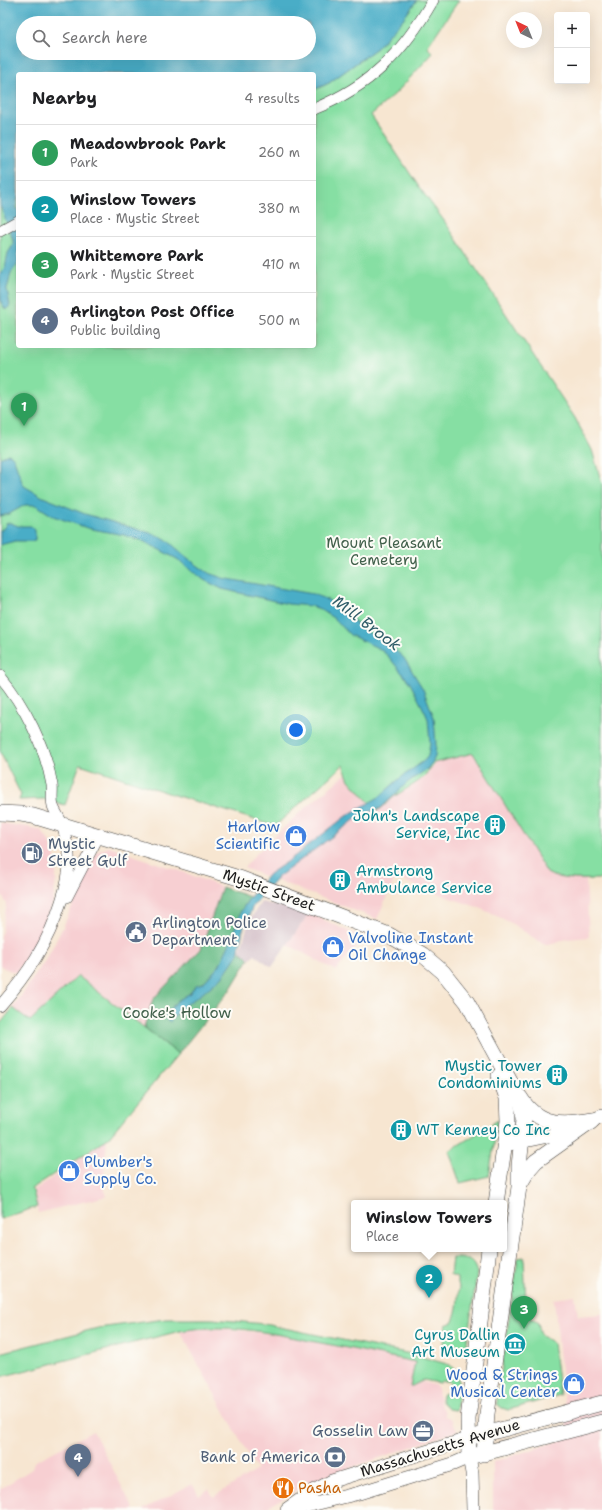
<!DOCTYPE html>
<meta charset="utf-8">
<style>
body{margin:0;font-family:"Shantell Sans",sans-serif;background:#f6f6f6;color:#202124}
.controls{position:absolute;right:12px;top:12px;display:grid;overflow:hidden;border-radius:4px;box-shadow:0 4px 16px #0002}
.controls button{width:36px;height:36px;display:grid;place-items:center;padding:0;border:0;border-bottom:1px solid #e0e0e0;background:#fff;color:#202124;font:20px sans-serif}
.compass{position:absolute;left:506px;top:12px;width:36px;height:36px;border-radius:50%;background:#fff;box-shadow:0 4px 16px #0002;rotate:317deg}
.you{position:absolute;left:296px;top:730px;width:14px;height:14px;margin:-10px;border:3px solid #fff;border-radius:50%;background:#1a73e8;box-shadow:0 0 0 6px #1a73e833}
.badge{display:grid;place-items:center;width:26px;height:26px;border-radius:50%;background:#b5179e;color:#fff;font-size:13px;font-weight:700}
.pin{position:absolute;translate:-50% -33px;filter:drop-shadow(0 1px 2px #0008)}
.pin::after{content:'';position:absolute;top:21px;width:14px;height:12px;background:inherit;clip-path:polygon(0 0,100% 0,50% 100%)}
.popup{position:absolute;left:351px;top:1200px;width:156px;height:52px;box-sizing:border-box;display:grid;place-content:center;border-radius:4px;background:#fff;filter:drop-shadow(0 1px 3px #0005);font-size:13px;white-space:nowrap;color:#757577}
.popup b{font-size:15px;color:#202124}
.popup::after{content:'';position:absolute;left:50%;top:100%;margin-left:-8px;border:8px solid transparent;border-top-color:#fff}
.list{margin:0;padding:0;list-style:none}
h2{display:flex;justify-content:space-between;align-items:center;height:52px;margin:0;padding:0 16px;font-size:17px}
h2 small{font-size:13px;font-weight:400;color:#757577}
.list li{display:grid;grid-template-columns:26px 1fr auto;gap:12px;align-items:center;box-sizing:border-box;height:56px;padding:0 16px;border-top:1px solid #e0e0e0}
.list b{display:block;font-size:15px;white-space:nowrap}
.list p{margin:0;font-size:13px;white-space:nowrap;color:#757577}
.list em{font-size:13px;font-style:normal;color:#757577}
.icon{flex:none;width:22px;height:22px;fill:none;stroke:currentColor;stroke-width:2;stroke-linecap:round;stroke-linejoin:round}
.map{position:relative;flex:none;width:602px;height:1510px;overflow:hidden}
.search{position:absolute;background:#fff;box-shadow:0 4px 16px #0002;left:16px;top:16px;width:300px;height:44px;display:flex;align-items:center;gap:10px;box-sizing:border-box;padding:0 14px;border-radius:22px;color:#757577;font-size:15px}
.panel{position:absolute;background:#fff;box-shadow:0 4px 16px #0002;left:16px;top:72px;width:300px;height:276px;border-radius:4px}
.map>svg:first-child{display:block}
.built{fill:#f7cfd2}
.industrial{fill:#d2bdc6}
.green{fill:#86dfa3;stroke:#517e60}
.forest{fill:#6cbe89;stroke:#446d52}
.water{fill:#48adc7;stroke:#326472;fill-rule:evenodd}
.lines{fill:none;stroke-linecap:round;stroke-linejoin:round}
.secondary-casing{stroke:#3d3a37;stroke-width:12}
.primary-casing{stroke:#3d3a37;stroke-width:14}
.highway-casing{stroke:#3d3a37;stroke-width:16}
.secondary{stroke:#fff;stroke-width:11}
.primary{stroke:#fff;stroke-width:13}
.highway{stroke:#fff;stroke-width:15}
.labels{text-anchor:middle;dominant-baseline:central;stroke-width:4;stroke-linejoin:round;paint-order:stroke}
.park-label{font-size:15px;fill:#41604b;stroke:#fdfcf7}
.culture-label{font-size:15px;fill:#0d838f;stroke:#fdfcf7;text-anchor:end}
.shop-label{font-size:15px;fill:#366cbe;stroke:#fdfcf7;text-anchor:end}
.service-label{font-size:15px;fill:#4e5e75;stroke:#fdfcf7;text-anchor:start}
.street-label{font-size:15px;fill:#1c1c1c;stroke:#fdfcf7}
.food-label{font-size:15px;fill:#c56008;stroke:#fdfcf7;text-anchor:start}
.water-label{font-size:16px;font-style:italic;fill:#305d69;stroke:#fdfcf7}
</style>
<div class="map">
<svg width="602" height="1510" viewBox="0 0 602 1510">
<rect width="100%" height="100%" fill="#fdfcf7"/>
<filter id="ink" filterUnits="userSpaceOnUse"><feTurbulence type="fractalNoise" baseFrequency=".025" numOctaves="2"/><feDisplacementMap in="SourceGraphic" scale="8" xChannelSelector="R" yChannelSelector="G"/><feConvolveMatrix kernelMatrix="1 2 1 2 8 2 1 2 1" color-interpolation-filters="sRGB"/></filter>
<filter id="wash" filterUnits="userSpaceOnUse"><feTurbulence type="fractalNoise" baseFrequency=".012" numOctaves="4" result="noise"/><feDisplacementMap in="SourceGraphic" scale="16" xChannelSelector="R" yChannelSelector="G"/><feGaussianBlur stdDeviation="0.9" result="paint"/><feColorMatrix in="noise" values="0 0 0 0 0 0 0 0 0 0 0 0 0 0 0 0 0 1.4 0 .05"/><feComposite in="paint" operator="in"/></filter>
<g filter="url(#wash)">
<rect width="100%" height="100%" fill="#f7e6d1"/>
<g class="built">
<path d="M473,753L547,873L552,876L560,878L586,879L589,937L567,939L545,945L511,923L480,908L453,899L395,878L377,919L244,868L258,852L298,814L347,773L349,780L387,804L393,797L413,786L427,775L434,763Z"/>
<path d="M0,823L28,827L41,830L51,844L56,862V880L52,906L31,950L16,973L4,968L0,965V941L7,904L0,892Z"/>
<path d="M109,847L183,872L222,887L201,949L153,999L144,1027L78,976L30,1022L13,1008L48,956L63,927L96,852Z"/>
<path d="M309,913L363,938L336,971L287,944Z"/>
<path d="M107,1139L103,1186L107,1196L38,1213L33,1191Z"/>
<path d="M575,1296L578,1316L602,1314V1510H493V1462L568,1438L554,1299Z"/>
<path d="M207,1328L226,1329L282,1335L415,1362L410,1386L423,1382L434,1385L438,1388L440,1403L444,1410L445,1416L452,1419L457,1431L313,1481L263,1510H142L192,1484L199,1495L209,1489L213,1497L257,1470L180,1331Z"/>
<path d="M93,1431L134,1510H0V1489L32,1469L34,1462Z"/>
</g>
<path class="industrial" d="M261,902L309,913L272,967L255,955L249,959L240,951L249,921Z"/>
<g class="green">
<path d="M417,0H459L427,47L433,53L396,93L371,115L419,187L445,222L575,418L592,450L602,484V879C587,879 559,881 547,873L473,753L434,763C421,784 412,784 394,797C388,801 384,808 377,811L349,780L343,765L275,826L171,794L80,764L65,805L44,799L19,800L21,795L0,752V190L18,191V346H314V90L329,83L377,48L403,19Z"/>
<path d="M78,976L178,1054L107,1139L31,1189L33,1191L37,1207L0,1219V1024L13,1008L30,1021Z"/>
<path d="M498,1120L489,1176L460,1183L449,1151Z"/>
<path d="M524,1257L526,1307L529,1317L538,1323L541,1335L553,1343L560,1395L508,1410L502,1408L497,1404V1400L518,1258Z"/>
<path d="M452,1258C466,1258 473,1258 477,1273L466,1350L464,1351L444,1344L446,1325L453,1322L457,1309L459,1286L457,1284V1278L450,1275Z"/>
<path d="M166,1319H213L264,1324L411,1354L447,1364C464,1371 458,1396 456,1410L448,1409L441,1400L442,1395C447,1392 451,1393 452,1386L449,1381H442L439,1383L424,1380L410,1387L415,1362C380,1355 345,1347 310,1341C268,1332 223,1323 180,1331L0,1377V1353L98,1328Z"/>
</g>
<path class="forest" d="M222,887L250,897L241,911L235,926L239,950L249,959L230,990L178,1054L144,1027L153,999L201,949Z"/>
<g class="water">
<path d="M0,0H417L403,19L377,48L329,83L314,90V74H18V195L16,207L18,211V263L11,273L9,282L7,289L10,305L8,309H5L1,302L0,276L5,267L8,253L13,245V240L0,205ZM23,23H309V53H23Z"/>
<path d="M8,454L11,455L14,459L22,482L24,486L43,497L85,514L154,534L166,539L184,555L197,565L207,572L222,578L313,594L330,601L339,608L365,631L385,641L404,658L423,689L434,717L436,745L435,757L432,763L427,769L407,783L381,808L361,815L278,877L253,906L243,930L238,954L223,976L203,993L181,1008L170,1022L164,1017L177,1001L190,993L196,985L203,983L219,966L229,945L241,911L250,897L269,874L287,862L346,816L379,797L399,779L425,760L428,756L430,744L428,719L425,712L410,683L388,656L380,649L350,635L336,620L320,609L311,606L288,604L222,589L204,580L177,559L143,541L124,535L87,528L53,516L36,505H25L9,514L0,516V458Z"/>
<path d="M7,523H11L18,526H31L35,530V540L31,541H15L0,545V530H2Z"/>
</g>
</g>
<g filter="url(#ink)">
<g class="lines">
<g class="secondary-casing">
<g id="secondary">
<path d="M314,109C370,86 403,53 433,0"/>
<path d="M0,231L18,221"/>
<path d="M0,676C25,706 45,746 52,785C53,791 51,799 53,806C55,812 59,817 61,822C65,832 67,844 69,855C70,871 66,887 61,902C48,943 28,974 0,1006"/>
<path d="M67,897L99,835"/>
</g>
</g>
<g class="primary-casing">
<g id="primary">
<path d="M505,1145L558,1134L602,1116"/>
<path d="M287,1509L310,1493L332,1481L468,1439"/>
<path d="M290,1510L359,1493L453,1464L469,1457L472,1473L473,1510"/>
</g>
</g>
<g class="highway-casing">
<g id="highway">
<path d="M0,813L21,814L33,816L242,879L389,935L423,955L443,972L467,1002L518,1096L522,1105L524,1119L519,1166V1187L487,1414L484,1454"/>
<path d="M520,1097C538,1127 563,1125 593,1120"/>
<path d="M520,1184L529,1169L536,1161L591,1122"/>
<path d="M496,1203L508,1121L507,1098L499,1076"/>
<path d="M489,1249L468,1419L469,1457L602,1422"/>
<path d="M477,1436L602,1403"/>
</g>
</g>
<use href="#secondary" class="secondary"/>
<use href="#primary" class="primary"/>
<use href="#highway" class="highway"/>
</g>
</g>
<defs>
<g id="building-disc" transform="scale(1.15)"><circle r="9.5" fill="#0f9aa8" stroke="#fdfcf7"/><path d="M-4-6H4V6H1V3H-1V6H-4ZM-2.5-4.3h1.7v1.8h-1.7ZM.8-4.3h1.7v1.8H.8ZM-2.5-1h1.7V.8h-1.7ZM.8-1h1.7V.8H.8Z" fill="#fff"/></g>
<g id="shop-disc" transform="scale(1.15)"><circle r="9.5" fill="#3f7fe0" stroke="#fdfcf7"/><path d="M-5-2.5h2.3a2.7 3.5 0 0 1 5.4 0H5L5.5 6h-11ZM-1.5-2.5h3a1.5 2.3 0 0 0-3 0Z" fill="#fff"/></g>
<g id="fuel-disc" transform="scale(1.15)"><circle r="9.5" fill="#5c6f8a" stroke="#fdfcf7"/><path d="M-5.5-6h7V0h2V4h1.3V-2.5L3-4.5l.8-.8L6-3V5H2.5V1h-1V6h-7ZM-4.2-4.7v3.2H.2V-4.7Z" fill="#fff"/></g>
<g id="civic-disc" transform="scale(1.15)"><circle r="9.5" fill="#5c6f8a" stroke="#fdfcf7"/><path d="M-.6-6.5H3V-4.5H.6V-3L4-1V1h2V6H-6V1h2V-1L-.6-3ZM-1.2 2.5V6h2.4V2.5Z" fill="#fff"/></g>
<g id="museum-disc" transform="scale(1.15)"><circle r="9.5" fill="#0f9aa8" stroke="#fdfcf7"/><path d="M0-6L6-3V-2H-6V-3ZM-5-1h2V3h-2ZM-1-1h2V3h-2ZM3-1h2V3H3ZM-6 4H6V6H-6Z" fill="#fff"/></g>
<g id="office-disc" transform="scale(1.15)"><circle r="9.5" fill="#5c6f8a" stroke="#fdfcf7"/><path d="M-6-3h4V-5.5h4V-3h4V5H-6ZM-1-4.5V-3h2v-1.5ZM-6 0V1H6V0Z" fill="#fff"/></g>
<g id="bank-disc" transform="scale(1.15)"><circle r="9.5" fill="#5c6f8a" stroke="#fdfcf7"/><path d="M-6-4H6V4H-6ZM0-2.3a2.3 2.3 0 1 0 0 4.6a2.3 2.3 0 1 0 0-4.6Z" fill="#fff"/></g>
<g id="restaurant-disc" transform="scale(1.15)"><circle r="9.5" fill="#e8710a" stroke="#fdfcf7"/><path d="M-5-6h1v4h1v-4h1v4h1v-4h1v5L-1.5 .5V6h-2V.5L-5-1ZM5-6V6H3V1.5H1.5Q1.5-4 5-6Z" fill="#fff"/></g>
</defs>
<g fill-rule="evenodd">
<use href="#building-disc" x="495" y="825"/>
<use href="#shop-disc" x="296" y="836"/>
<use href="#fuel-disc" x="32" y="853"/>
<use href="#building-disc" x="340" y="880"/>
<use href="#civic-disc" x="136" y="932"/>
<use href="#shop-disc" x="333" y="947"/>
<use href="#building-disc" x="557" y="1075"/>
<use href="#building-disc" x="401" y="1130"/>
<use href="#shop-disc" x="69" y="1171"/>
<use href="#museum-disc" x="515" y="1344"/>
<use href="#shop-disc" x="574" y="1384"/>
<use href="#office-disc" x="423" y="1431"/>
<use href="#bank-disc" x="335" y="1457"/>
<use href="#restaurant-disc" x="283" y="1488"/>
</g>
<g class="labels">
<g class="park-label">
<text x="384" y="543">Mount Pleasant<tspan x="384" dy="17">Cemetery</tspan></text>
<text x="177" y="1013">Cooke's Hollow</text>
</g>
<g class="culture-label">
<text x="480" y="816">John's Landscape<tspan x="480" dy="17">Service, Inc</tspan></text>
<text x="356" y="871" text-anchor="start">Armstrong<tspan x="356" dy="17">Ambulance Service</tspan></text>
<text x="542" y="1066">Mystic Tower<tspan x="542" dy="17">Condominiums</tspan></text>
<text x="416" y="1130" text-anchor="start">WT Kenney Co Inc</text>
<text x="500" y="1335">Cyrus Dallin<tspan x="500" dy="17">Art Museum</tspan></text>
</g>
<g class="shop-label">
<text x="280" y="827">Harlow<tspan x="280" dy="17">Scientific</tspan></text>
<text x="348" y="938" text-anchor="start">Valvoline Instant<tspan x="348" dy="17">Oil Change</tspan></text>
<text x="84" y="1162" text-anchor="start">Plumber's<tspan x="84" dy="17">Supply Co.</tspan></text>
<text x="558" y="1375">Wood &amp; Strings<tspan x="558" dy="17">Musical Center</tspan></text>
</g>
<g class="service-label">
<text x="48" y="844">Mystic<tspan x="48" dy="17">Street Gulf</tspan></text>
<text x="152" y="923">Arlington Police<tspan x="152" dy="17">Department</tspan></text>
<text x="408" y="1431" text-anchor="end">Gosselin Law</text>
<text x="320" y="1457" text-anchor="end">Bank of America</text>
</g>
<g class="street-label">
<text transform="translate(269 890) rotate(20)">Mystic Street</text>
<text transform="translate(440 1448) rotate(-17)">Massachusetts Avenue</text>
</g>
<g class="food-label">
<text x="298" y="1488">Pasha</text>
</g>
<g class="water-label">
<text transform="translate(367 623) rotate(37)">Mill Brook</text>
</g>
</g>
</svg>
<div class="controls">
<button>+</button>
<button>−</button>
</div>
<svg class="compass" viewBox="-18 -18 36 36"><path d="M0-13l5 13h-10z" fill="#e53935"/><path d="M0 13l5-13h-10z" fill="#757577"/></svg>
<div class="you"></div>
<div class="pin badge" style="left:24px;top:426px;background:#2e9e5b">1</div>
<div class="pin badge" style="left:429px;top:1298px;background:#0f9aa8">2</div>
<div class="popup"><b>Winslow Towers</b>Place</div>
<div class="pin badge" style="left:524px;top:1329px;background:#2e9e5b">3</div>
<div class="pin badge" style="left:78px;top:1477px;background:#5c6f8a">4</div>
<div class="search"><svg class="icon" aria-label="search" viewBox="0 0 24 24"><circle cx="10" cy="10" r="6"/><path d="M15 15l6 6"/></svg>Search here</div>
<section class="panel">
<h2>Nearby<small>4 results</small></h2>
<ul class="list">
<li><span class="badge" style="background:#2e9e5b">1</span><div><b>Meadowbrook Park</b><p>Park</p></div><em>260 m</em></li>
<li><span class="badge" style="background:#0f9aa8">2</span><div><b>Winslow Towers</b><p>Place · Mystic Street</p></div><em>380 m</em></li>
<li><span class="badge" style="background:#2e9e5b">3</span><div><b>Whittemore Park</b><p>Park · Mystic Street</p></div><em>410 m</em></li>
<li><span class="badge" style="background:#5c6f8a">4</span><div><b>Arlington Post Office</b><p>Public building</p></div><em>500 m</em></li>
</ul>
</section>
</div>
